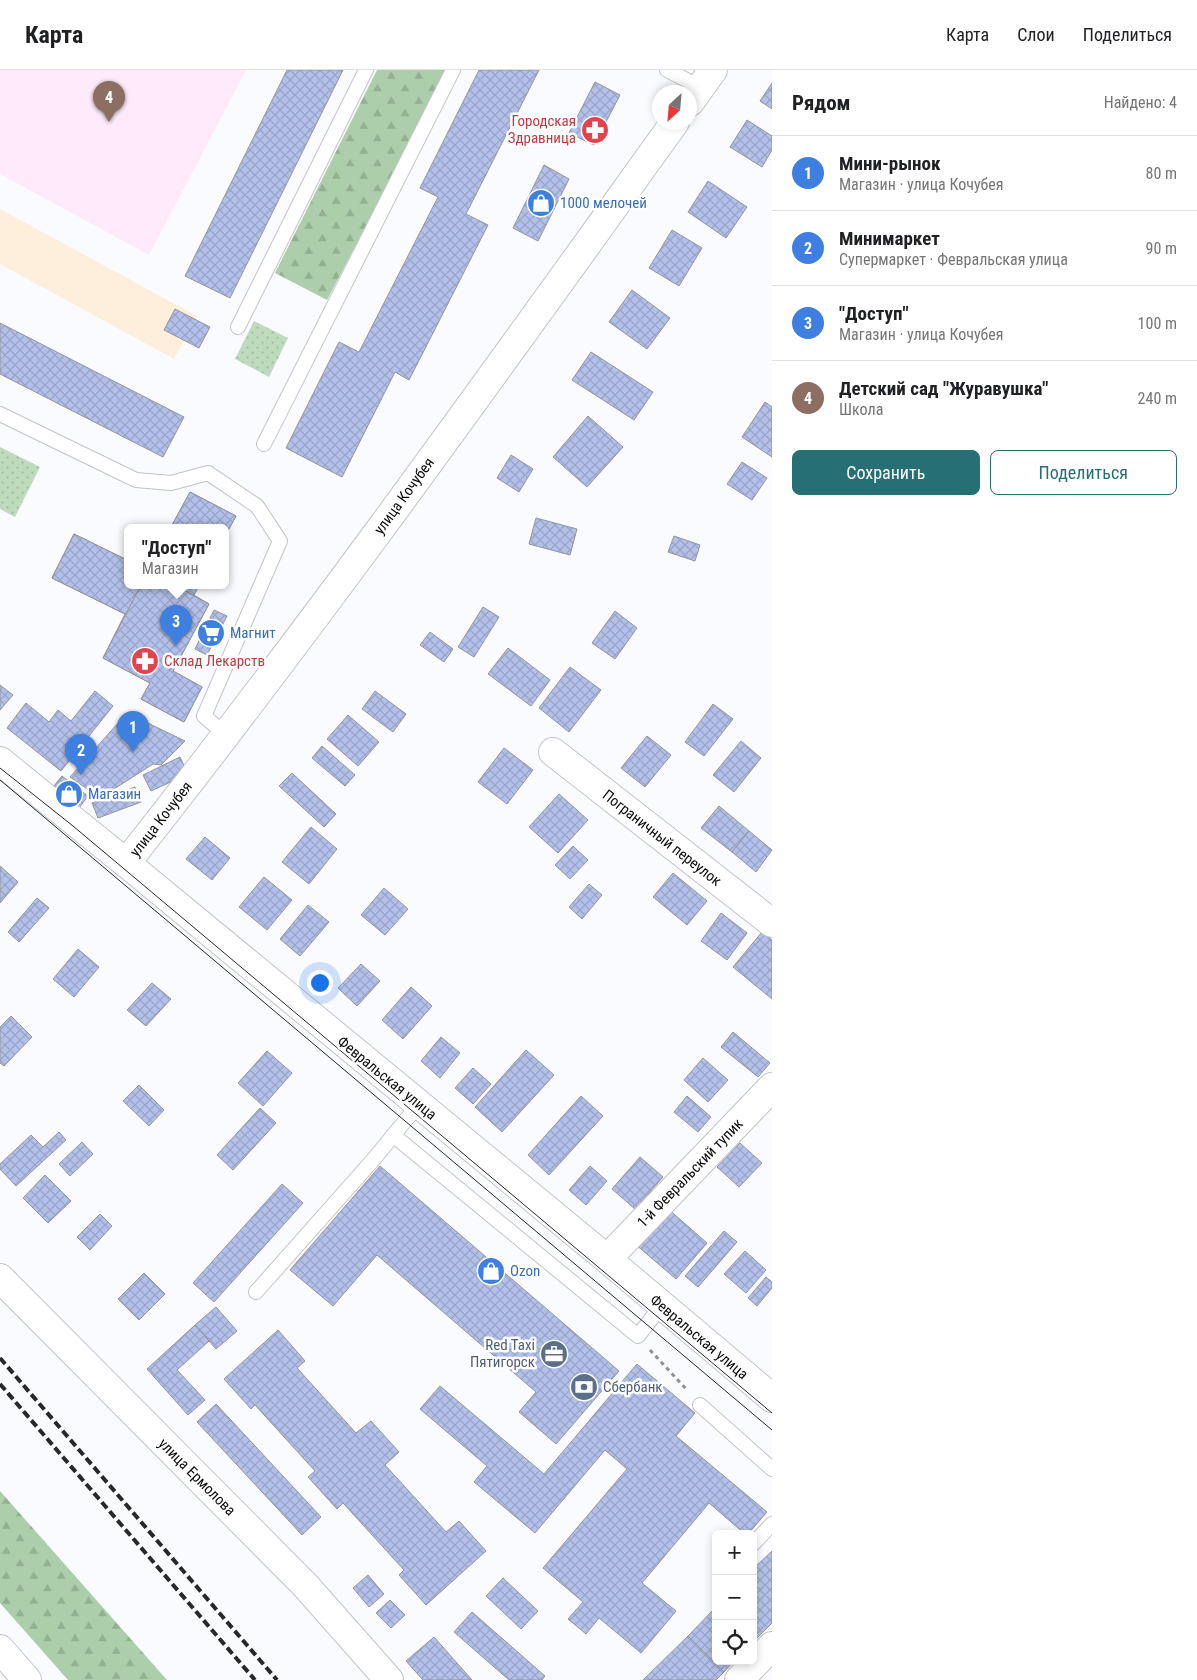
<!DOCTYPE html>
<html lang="ru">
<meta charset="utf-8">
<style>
body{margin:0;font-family:"Roboto Condensed",sans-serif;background:#f2f2f2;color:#202124}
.controls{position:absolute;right:15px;bottom:15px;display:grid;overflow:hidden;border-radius:8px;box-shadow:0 2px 8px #0003}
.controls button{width:45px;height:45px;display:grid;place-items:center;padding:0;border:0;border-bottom:1px solid #e0e0e0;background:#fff;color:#202124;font:25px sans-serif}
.compass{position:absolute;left:652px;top:15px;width:45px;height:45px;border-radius:50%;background:#fff;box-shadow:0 2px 8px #0003;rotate:206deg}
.you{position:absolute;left:319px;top:912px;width:18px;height:18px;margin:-12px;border:4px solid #fff;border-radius:50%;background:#1a73e8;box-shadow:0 0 0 8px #1a73e833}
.badge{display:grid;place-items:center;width:32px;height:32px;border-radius:50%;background:#256f75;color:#fff;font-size:16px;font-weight:700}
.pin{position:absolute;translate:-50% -41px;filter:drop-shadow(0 1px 2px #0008)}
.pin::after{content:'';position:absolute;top:26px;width:18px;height:15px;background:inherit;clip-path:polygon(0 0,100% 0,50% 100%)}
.popup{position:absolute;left:124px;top:454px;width:105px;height:65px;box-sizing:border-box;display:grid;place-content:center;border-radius:8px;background:#fff;filter:drop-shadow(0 1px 4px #0005);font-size:16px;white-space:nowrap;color:#757577}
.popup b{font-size:19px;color:#202124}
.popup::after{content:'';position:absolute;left:50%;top:100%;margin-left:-10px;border:10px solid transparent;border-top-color:#fff}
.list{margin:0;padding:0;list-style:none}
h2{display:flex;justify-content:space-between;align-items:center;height:65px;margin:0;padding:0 20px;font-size:21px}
h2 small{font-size:16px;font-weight:400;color:#757577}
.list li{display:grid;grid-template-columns:32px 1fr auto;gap:15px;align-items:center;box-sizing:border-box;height:75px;padding:0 20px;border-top:1px solid #e0e0e0}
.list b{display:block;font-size:19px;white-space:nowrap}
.list p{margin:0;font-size:16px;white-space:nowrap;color:#757577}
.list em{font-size:16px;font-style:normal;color:#757577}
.actions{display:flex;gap:10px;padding:15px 20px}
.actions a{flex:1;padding:11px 0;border:1px solid #256f75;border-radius:8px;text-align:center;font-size:18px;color:#256f75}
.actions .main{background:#256f75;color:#fff}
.icon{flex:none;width:28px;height:28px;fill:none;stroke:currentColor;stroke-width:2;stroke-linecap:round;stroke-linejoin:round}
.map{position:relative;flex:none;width:772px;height:1610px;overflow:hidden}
header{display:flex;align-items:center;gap:30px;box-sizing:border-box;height:70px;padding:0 25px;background:#fff;border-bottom:1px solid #e0e0e0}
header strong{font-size:24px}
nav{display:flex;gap:28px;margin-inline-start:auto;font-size:18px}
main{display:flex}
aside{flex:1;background:#fff}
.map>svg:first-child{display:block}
.industrial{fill:#fdefdb}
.education{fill:#feeafa}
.forest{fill:url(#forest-firs)}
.park{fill:url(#park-dots)}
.building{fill:url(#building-cross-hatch);stroke:#949599}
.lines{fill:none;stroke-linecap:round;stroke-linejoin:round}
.service-casing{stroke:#c3c4c8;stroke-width:16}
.minor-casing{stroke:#c3c4c8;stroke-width:30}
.tertiary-casing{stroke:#c3c4c8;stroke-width:30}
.path{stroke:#909194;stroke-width:3;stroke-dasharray:4 4;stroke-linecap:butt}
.service{stroke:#fff;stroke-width:14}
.minor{stroke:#fff;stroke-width:28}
.tertiary{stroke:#fff;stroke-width:28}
.tram{stroke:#28282a;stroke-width:1}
.rail{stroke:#28282a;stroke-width:4;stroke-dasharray:8 4;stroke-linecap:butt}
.labels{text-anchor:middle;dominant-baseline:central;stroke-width:5;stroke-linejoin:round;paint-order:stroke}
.health-label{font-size:15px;fill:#be3a42;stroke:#fff;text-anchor:end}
.shop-label{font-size:15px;fill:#366cbe;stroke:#fff;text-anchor:start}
.street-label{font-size:15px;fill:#0b0b0d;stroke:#fff}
.service-label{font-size:15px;fill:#4e5e75;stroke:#fff;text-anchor:end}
</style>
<header>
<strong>Карта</strong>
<nav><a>Карта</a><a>Слои</a><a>Поделиться</a></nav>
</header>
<main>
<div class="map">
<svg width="772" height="1610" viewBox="0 0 772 1610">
<defs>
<pattern id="forest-firs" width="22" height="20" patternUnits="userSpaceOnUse" patternTransform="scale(1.25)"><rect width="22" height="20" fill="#acceab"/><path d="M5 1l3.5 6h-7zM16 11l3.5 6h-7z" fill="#93b092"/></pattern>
<pattern id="park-dots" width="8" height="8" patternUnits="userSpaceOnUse" patternTransform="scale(1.25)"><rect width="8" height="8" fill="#bedcbd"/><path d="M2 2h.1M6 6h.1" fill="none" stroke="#a2bba1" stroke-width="1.8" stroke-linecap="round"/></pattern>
<pattern id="building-cross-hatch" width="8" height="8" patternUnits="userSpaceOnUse" patternTransform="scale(1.25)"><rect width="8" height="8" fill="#b3c1ea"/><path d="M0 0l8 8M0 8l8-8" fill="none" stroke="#99a4c8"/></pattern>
</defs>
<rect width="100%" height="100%" fill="#fafbff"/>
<path class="industrial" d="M0,139L197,246L174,289L0,194Z"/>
<path class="education" d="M0,0H246L149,185L0,104Z"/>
<g class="forest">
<path d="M377,0H448L327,230L275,203Z"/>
<path d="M0,1421L167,1610H68L0,1533Z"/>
</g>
<g class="park">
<path d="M254,251L288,268L269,307L235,289Z"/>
<path d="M0,377L40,397L15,447L0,439Z"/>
</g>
<g class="building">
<path d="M287,0H343L230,228L185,206Z"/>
<path d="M479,0H539L466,144L488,155L409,310L395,302L342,407L286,378L339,272L359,282L438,127L420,118Z"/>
<path d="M595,12L620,25L594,75L569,63Z"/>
<path d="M772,13V39L760,31Z"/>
<path d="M747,50L772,66V80L762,97L730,77Z"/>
<path d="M544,95L569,109L538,171L513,158Z"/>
<path d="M708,111L747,137L726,168L688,142Z"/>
<path d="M672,160L702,178L679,216L649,198Z"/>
<path d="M632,220L670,248L647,279L609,252Z"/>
<path d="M175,239L210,257L199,278L164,260Z"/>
<path d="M0,253L184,347L163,387L0,304Z"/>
<path d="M591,282L653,322L634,350L572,310Z"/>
<path d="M765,332L772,337V387L742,367Z"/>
<path d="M588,346L623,377L587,417L553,387Z"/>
<path d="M511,385L533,399L519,422L497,408Z"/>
<path d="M742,392L767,408L752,430L727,414Z"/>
<path d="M190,422L236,446L225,466V457H171Z"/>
<path d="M190,422L236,446L225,466V457H171Z"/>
<path d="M536,448L577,459L570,485L529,474Z"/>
<path d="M74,464L127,490V515H141L125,544L52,508Z"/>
<path d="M74,464L127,490V515H199L194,525L209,534L173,601L202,617L184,652L141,629L150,613L103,588L125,544L52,508Z"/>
<path d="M674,466L700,475L695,491L668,482Z"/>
<path d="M141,515H174L209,534L173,601L202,617L184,652L141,629L150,613L103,588Z"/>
<path d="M174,515H199L194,525Z"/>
<path d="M483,537L499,547L474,587L458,577Z"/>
<path d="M214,540L227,546L207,585L195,579Z"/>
<path d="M615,541L637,558L615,589L592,573Z"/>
<path d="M430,562L453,579L444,592L420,575Z"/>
<path d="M508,578L550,610L531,636L488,604Z"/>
<path d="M570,597L601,620L569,662L539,638Z"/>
<path d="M0,615L13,625L0,640Z"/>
<path d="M95,621L113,636L61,701L7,658L26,633L49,652L58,640L71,651Z"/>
<path d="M375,621L406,644L393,662L362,639Z"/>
<path d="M713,634L733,649L704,686L685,672Z"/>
<path d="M127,643L185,671L161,695L153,694L100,728L70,707Z"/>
<path d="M348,645L379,672L358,696L327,669Z"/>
<path d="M647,666L671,685L645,717L621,698Z"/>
<path d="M741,671L761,688L734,722L713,705Z"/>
<path d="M322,676L355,705L345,716L312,688Z"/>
<path d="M504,678L533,700L507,734L478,712Z"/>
<path d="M180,687L188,704L151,721L143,705Z"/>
<path d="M292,703L336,744L324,757L279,716Z"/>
<path d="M62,706L88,726L76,742L49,722Z"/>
<path d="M135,717L141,732L98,748L92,733Z"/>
<path d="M559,724L588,750L558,783L529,757Z"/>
<path d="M719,736L749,761L732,782L701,758Z"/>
<path d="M311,757L337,779L309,814L282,792Z"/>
<path d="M749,761L772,780L756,802L732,782Z"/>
<path d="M205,767L230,788L212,810L186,789Z"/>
<path d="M573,776L588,790L570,809L555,795Z"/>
<path d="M0,796L18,812L0,833Z"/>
<path d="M673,803L707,831L687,855L653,827Z"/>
<path d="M264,807L292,830L267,860L239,837Z"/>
<path d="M589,814L602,825L582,849L569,837Z"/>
<path d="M384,818L408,839L385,865L361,845Z"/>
<path d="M37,828L49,838L19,872L8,862Z"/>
<path d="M308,835L329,852L300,886L280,869Z"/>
<path d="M721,843L747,863L727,890L701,871Z"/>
<path d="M762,862L772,870V929L733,897Z"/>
<path d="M78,879L99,897L74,927L53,909Z"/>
<path d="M361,894L380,911L357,936L338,918Z"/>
<path d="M152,913L171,929L146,956L127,940Z"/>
<path d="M411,917L432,936L403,969L382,950Z"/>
<path d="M11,946L32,967L4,996L0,993V957Z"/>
<path d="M733,962L770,993L758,1007L721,977Z"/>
<path d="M441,967L460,983L440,1008L421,991Z"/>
<path d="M526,980L554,1005L502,1062L475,1037Z"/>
<path d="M267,981L292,1003L263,1036L238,1013Z"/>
<path d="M703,988L728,1010L708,1032L684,1010Z"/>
<path d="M473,998L491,1014L473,1034L455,1018Z"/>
<path d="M139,1015L164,1040L149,1056L123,1031Z"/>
<path d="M581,1026L603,1046L549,1105L528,1085Z"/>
<path d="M687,1026L711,1047L698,1062L674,1042Z"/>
<path d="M260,1038L276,1053L233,1100L217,1085Z"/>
<path d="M59,1062L66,1070L16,1116L0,1099V1094L31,1065L43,1077Z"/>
<path d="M82,1072L93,1084L70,1106L59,1094Z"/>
<path d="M740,1073L762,1093L739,1117L717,1097Z"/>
<path d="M640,1087L663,1107L635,1139L612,1119Z"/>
<path d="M380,1096L619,1301L556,1374L519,1342L536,1322L377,1185L333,1236L290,1200Z"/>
<path d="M590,1096L607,1111L586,1135L569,1120Z"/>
<path d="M45,1105L71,1131L48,1153L23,1128Z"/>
<path d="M282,1114L303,1133L214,1232L193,1213Z"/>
<path d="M667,1138L707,1173L676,1209L635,1174Z"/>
<path d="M100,1144L112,1156L90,1180L77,1167Z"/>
<path d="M724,1161L737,1172L698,1217L685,1206Z"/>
<path d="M745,1181L766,1200L746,1223L724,1204Z"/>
<path d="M144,1203L165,1224L139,1250L118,1229Z"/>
<path d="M766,1207L772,1212V1218L757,1236L748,1228Z"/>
<path d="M216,1237L237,1261L216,1279L195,1255Z"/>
<path d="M195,1255L209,1271L177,1300L205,1330L188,1345L147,1299Z"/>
<path d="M278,1260L305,1291L297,1298L356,1363L371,1351L399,1382L385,1395L446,1462L459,1451L486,1481L426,1535L399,1505L404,1500L343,1433L337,1439L308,1407L315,1401L255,1335L251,1339L224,1309Z"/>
<path d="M637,1294L695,1343L676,1366L767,1442L748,1464H745L709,1433L642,1513L676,1541L641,1583L599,1548L586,1564L568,1549L583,1532L543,1498L627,1399L605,1380L535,1463L474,1412L487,1396L420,1339L440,1316L544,1404Z"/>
<path d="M216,1334L321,1447L302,1465L197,1352Z"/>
<path d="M772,1481V1553L753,1572V1499Z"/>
<path d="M368,1505L384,1524L369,1537L353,1518Z"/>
<path d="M503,1508L538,1541L521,1559L486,1526Z"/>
<path d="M390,1530L405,1545L391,1558L376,1543Z"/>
<path d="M716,1537V1591H734L724,1602L688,1566Z"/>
<path d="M472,1542L545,1606L542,1610H509L454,1562Z"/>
<path d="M688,1566L724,1602L716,1610H643Z"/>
<path d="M434,1567L472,1610H423L406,1591Z"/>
</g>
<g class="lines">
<g class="service-casing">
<g id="service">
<path d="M667,0L700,17"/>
<path d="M238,257L366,0"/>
<path d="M0,344L136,410L171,413L208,403L257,436L280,471L204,646L227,666"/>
<path d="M264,374L453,0"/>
<path d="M393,1065L638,1266L662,1235"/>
<path d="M256,1222L373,1090L419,1034"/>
<path d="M700,1335L772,1399"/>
<path d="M753,1474L772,1454"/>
</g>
</g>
<g class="minor-casing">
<g id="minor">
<path d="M553,682L772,853"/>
<path d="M0,691L126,793"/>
<path d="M607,1189L772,1017"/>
<path d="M0,1208L305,1515L389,1610"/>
</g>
</g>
<g class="tertiary-casing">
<g id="tertiary">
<path d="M690,32L713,0"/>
<path d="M675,52C495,302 317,552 126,793L607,1189L772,1328"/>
<path d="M0,1579L27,1610"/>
<path d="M739,1610L772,1576"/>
</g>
</g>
<path class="path" d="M650,1280L688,1321"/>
<use href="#service" class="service"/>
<use href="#minor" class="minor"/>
<use href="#tertiary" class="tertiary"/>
<g class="tram">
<path d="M0,698L73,756L772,1343"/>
<path d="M0,710L772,1360"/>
</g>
<g class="rail">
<path d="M0,1288L277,1610"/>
<path d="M0,1314L255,1610"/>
</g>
</g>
<defs>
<g id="pharmacy-disc" transform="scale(1.4375)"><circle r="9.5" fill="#e0444e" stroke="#fff"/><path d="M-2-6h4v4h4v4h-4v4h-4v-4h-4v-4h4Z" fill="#fff"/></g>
<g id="shop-disc" transform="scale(1.4375)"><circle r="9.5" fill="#3f7fe0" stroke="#fff"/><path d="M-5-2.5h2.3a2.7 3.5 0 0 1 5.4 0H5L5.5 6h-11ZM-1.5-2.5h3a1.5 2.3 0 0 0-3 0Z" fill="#fff"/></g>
<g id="supermarket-disc" transform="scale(1.4375)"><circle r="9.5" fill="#3f7fe0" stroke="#fff"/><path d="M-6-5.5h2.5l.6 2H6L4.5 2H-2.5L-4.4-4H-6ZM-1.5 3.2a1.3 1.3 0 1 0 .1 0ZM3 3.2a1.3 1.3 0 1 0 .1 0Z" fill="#fff"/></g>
<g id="office-disc" transform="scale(1.4375)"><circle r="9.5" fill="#5c6f8a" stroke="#fff"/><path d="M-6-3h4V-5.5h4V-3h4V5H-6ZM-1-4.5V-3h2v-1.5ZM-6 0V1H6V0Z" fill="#fff"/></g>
<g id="bank-disc" transform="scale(1.4375)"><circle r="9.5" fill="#5c6f8a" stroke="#fff"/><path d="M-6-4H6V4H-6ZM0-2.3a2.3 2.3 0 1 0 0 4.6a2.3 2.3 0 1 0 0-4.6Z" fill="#fff"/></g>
</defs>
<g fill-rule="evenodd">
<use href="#pharmacy-disc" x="595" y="60"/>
<use href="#shop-disc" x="541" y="133"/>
<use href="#supermarket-disc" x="211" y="563"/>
<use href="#pharmacy-disc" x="145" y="591"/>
<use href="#shop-disc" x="69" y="724"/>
<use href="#shop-disc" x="491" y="1201"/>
<use href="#office-disc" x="554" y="1284"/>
<use href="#bank-disc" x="584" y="1317"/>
</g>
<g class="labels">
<g class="health-label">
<text x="576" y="51">Городская<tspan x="576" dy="17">Здравница</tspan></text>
<text x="164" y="591" text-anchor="start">Склад Лекарств</text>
</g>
<g class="shop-label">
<text x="560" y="133">1000 мелочей</text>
<text x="230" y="563">Магнит</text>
<text x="88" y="724">Магазин</text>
<text x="510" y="1201">Ozon</text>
</g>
<g class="street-label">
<text transform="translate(404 426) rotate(-54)">улица Кочубея</text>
<text transform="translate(161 749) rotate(-52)">улица Кочубея</text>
<text transform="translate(662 768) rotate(38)">Пограничный переулок</text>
<text transform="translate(387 1008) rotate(39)">Февральская улица</text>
<text transform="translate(690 1103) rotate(-46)">1-й Февральский тупик</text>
<text transform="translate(699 1267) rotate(40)">Февральская улица</text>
<text transform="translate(197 1407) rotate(45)">улица Ермолова</text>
</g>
<g class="service-label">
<text x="535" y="1275">Red Taxi<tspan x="535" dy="17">Пятигорск</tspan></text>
<text x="603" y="1317" text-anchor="start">Сбербанк</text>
</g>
</g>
</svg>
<div class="controls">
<button>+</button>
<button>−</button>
<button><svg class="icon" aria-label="locate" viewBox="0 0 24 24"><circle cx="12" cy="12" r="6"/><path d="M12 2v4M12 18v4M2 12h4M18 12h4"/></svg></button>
</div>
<svg class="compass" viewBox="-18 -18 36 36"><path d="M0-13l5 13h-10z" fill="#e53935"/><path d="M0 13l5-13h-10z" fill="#757577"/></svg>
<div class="you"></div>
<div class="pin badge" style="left:133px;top:682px;background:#3f7fe0">1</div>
<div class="pin badge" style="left:81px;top:705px;background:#3f7fe0">2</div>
<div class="pin badge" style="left:176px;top:576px;background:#3f7fe0">3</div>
<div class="popup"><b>&quot;Доступ&quot;</b>Магазин</div>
<div class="pin badge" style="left:109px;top:52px;background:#8d6e63">4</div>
</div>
<aside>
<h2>Рядом<small>Найдено: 4</small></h2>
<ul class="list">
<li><span class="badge" style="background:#3f7fe0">1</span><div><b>Мини-рынок</b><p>Магазин · улица Кочубея</p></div><em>80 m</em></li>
<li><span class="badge" style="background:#3f7fe0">2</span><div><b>Минимаркет</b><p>Супермаркет · Февральская улица</p></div><em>90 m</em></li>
<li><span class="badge" style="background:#3f7fe0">3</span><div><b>&quot;Доступ&quot;</b><p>Магазин · улица Кочубея</p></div><em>100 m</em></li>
<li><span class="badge" style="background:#8d6e63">4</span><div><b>Детский сад &quot;Журавушка&quot;</b><p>Школа</p></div><em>240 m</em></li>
</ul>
<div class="actions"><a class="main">Сохранить</a><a>Поделиться</a></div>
</aside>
</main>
